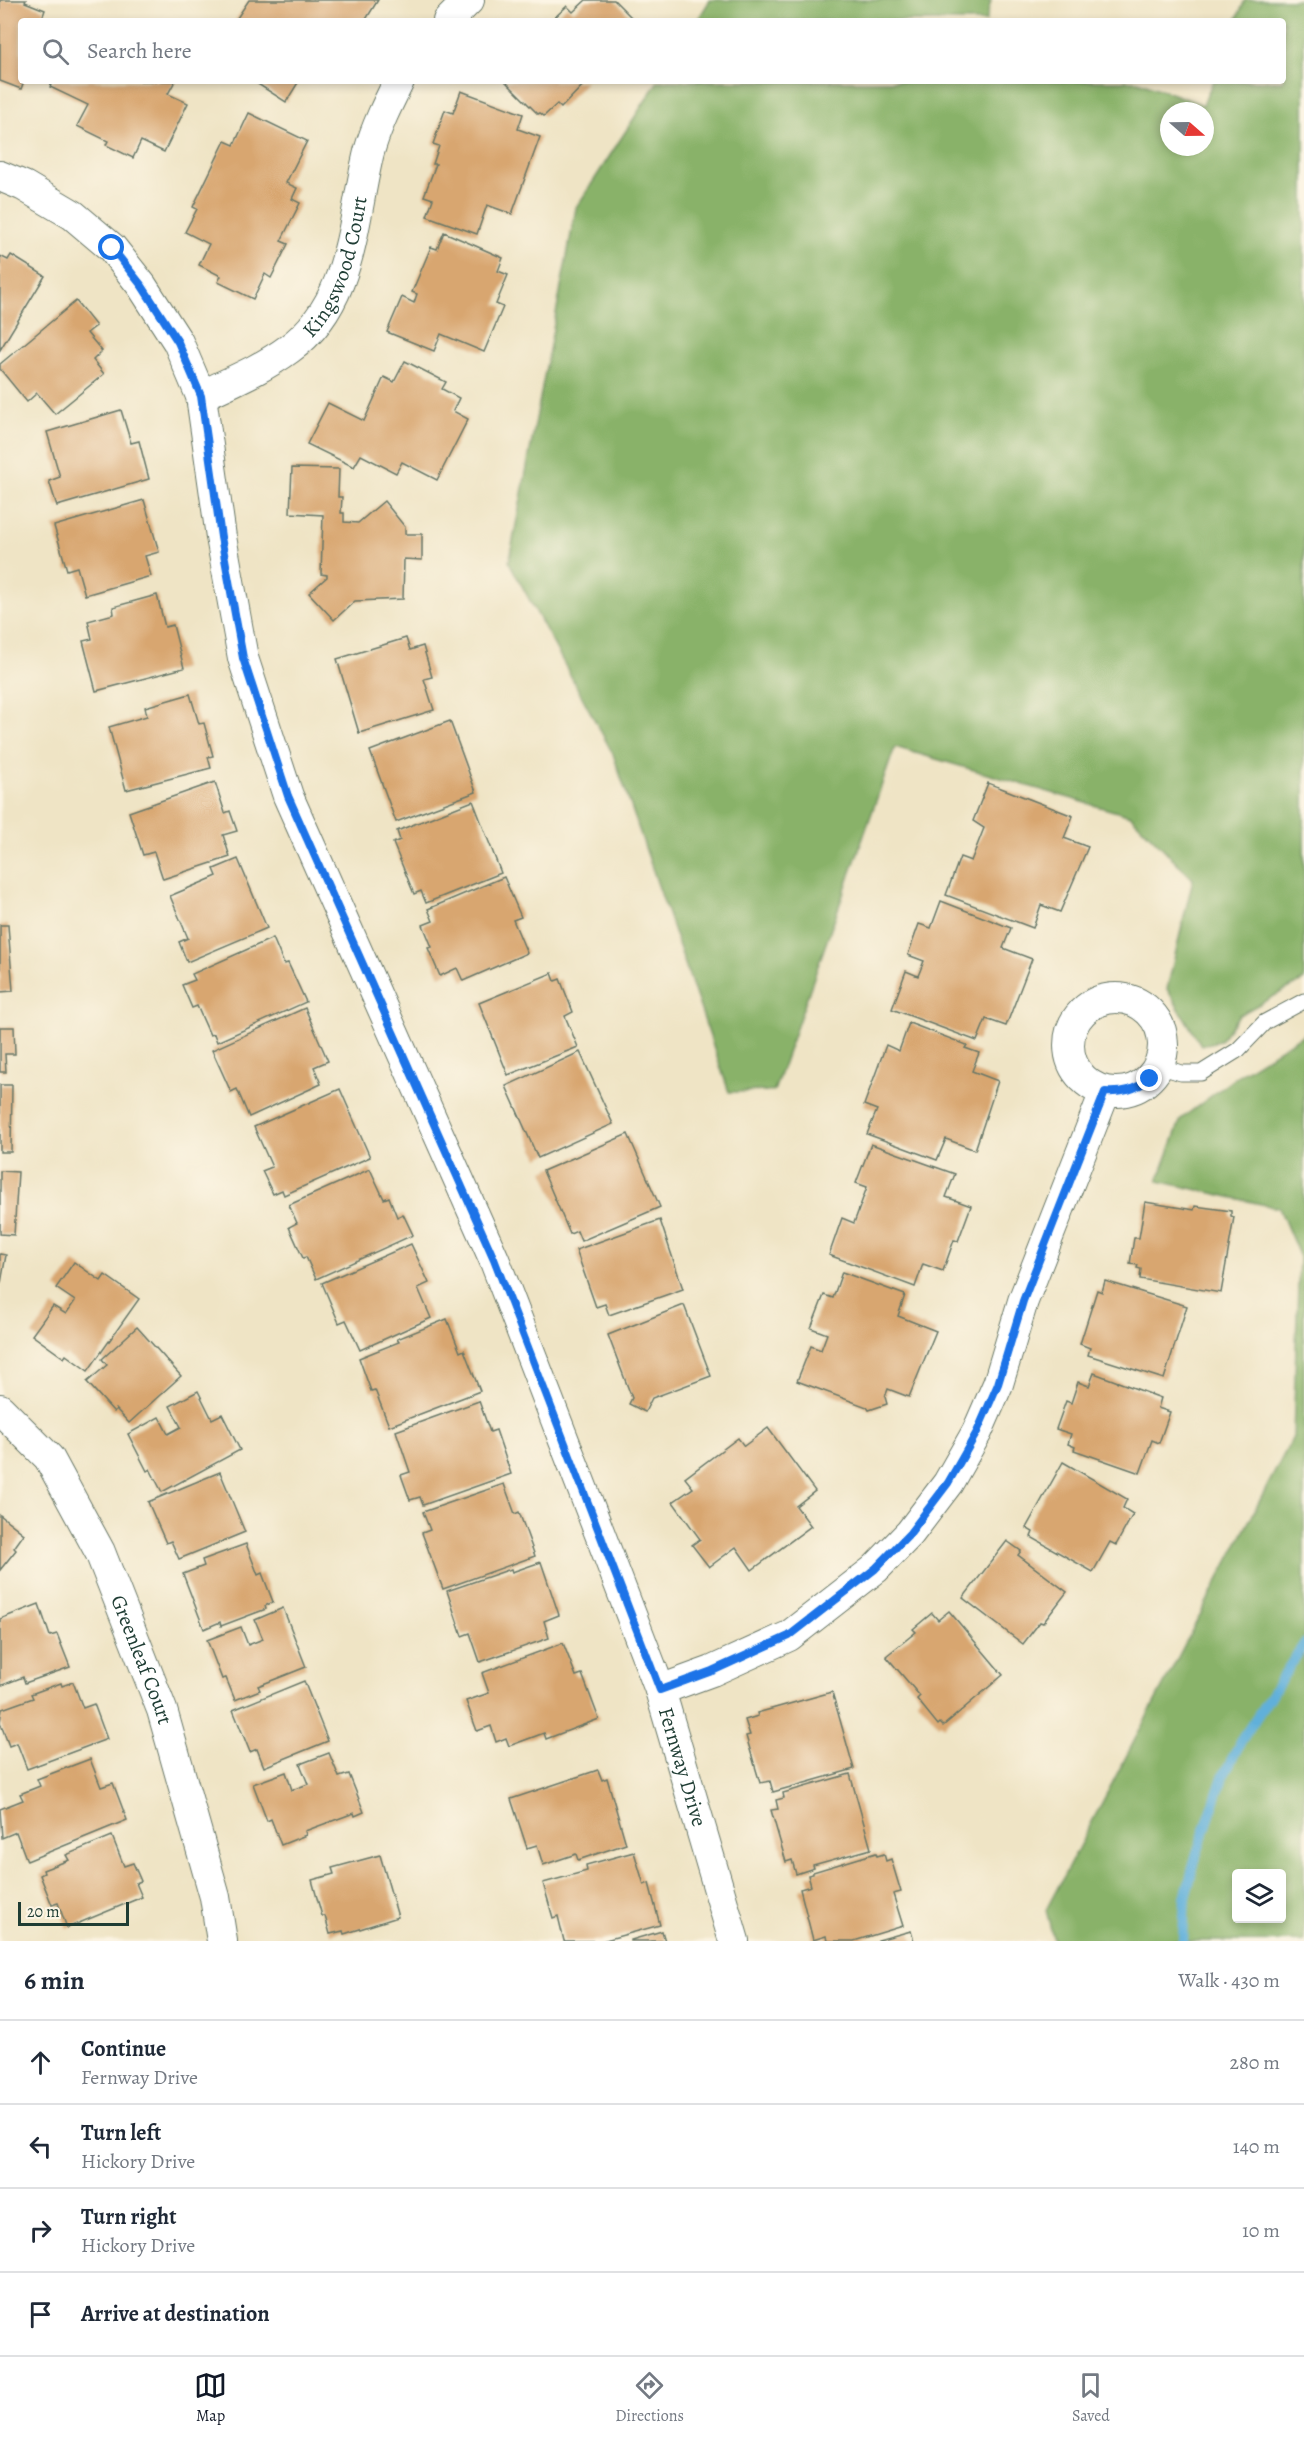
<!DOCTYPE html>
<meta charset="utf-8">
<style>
body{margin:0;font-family:Alegreya,serif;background:#f6f6f7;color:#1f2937}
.controls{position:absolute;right:18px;bottom:18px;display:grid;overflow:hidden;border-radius:6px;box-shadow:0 3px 9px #0003}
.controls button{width:54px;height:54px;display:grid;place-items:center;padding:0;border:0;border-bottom:2px solid #e0e1e3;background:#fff;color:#1f2937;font:30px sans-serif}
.compass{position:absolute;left:1160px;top:102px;width:54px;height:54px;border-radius:50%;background:#fff;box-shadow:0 3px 9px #0003;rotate:110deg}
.scale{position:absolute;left:18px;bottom:15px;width:111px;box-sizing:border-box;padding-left:6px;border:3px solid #1f3d34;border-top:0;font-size:16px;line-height:21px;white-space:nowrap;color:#1f3d34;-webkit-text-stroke:4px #fcf5e5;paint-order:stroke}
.stop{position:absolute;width:18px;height:18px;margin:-14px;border:4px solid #1a73e8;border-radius:50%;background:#fff}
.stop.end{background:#1a73e8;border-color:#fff;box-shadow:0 2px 6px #0008}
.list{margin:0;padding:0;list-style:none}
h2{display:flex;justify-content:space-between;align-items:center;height:78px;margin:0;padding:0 24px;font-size:26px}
h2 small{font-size:20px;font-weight:400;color:#747a83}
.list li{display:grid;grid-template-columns:39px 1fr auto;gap:18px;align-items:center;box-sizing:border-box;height:84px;padding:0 24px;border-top:2px solid #e0e1e3}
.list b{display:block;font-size:22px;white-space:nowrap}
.list p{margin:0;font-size:20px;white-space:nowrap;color:#747a83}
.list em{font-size:20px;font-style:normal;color:#747a83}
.icon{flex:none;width:33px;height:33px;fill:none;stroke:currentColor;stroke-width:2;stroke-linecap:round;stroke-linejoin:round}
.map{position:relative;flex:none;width:1304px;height:1941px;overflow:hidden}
.search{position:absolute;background:#fff;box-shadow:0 3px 9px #0003;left:18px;right:18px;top:18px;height:66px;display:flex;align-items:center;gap:15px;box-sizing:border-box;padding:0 21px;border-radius:6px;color:#747a83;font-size:22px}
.sheet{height:414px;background:#fff}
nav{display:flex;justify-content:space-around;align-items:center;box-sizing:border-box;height:84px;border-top:2px solid #e0e1e3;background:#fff;font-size:16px;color:#747a83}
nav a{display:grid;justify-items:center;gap:3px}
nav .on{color:#111827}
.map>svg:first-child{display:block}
.forest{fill:#89b269;stroke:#54784e;stroke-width:1.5;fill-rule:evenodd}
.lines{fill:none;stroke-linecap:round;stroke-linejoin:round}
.stream{stroke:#60b0da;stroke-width:10}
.building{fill:#d8a670}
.lane-casing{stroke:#687767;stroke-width:17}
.street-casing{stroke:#687767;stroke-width:32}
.lane{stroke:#fff;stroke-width:15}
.street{stroke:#fff;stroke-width:30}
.route{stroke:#1a73e8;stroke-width:8}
.labels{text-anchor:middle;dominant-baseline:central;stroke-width:5;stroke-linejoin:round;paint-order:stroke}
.street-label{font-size:21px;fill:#1f3d34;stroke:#fcf5e5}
</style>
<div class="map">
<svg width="1304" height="1941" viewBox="0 0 1304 1941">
<rect width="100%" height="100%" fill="#fcf5e5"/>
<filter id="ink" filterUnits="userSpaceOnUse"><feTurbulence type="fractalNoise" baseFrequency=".0167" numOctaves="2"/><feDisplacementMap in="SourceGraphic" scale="12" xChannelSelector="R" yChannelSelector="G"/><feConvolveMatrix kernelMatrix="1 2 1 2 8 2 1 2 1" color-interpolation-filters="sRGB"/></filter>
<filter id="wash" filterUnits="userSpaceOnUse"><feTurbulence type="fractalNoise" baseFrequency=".008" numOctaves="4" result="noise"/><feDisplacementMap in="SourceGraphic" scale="24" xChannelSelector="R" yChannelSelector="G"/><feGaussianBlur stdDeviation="1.35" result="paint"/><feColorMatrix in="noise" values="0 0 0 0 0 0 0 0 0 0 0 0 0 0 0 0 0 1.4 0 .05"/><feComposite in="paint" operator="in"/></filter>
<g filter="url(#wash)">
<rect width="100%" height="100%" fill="#efe4c5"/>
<g class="forest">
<path d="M710,0H991L986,21H697Z"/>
<path d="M1245,0H1304V980L1239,1015L1220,1041L1201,1045L1167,989L1193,879L1131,816L895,747L774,1091L729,1092L613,754L509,562L576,208L658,81H1138L1203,105L1213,81H1283V21H1236ZM1169,111H1205V147H1169Z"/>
<path d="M1304,1034V1941H1054L1046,1910L1293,1437L1299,1255L1279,1208L1158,1181L1181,1119L1240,1074ZM1236,1874H1282V1918H1236Z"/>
</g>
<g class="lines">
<path class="stream" d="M1183,1941L1185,1898L1197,1853L1223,1777L1241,1741L1304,1644"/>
</g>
<g id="blocks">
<g class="building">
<path d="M0,0H26L25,2L45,10L41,21H21V81H24L21,89L0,81Z"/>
<path d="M249,0H378L365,21H235Z"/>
<path d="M586,0H614L635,21H551L567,6L573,12Z"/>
<path d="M53,81H175L168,94L188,103L164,152L141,141L133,158L106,145L108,141L77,126L88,105L50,87Z"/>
<path d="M253,81H299L286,102Z"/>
<path d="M505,81H587L561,108L557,104L544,116L540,113L538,114Z"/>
<path d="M461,91L523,114L518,129L540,137L512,214L487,205L477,234L427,216L433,199L424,196L436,164H433L439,146L433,144L445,110L453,113Z"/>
<path d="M249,113L307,141L286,183L297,188L292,199L300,203L281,241L288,244L271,278L265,274L253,299L218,282L221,276L199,265L209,244L185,232L197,209L193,207L225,141L234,145Z"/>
<path d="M444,232L503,258L498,271L508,275L496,304L503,307L484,352L441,334L434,351L387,332L402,297L414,303L417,294L412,292L431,247L437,249Z"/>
<path d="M11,255L45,276L0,350V256L8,260Z"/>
<path d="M76,301L96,326L87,333L102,351L93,360L104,374L55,414L37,393L27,402L0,369V364Z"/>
<path d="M405,361L446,382L442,389L459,398L453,411L468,419L437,480L402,462L396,473L361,455L354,467L307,444L328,403L364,421L384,377L394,382Z"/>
<path d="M121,410L131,443L139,441L149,479L57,506L49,481L60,477L47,432Z"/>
<path d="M292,468L339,469L338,497H342L341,513H344V522L358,523L384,501L405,527V534H422V560L404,559L403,599L355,601L334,620L309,593L327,577V575L321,574L323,515L290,513Z"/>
<path d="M144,500L159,552L145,556L151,576L85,595L77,567L67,570L54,526Z"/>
<path d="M157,595L165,627L173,625L184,668L96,691L83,641L92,639L88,621L114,614L113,607Z"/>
<path d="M406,638L410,650L423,646L432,677L424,679L434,710L359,733L337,659Z"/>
<path d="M190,694L199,724L204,723L213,756L208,757L211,768L126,790L109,727L147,716L145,707Z"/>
<path d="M450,721L476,792L396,822L370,751Z"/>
<path d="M215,782L225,813L230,811L237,831L223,835L230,857L163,879L154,852L143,855L129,812Z"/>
<path d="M988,783L1073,816L1064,838L1088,847L1060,912L1041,905L1033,928L946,895L960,857L971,861L984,828L973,821Z"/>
<path d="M473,801L501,873L426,903L421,891L414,894L393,843L400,840L397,831Z"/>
<path d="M238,859L267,928L187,962L179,942L188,938L170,896L217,876L214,869Z"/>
<path d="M504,877L521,917L513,920L527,953L463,981L457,968L440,976L428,948L432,947L423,925L433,921L428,909Z"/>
<path d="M941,901L1011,928L1003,948L1032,959L1006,1026L986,1019L977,1041L892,1009L906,971L918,976L924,961L908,955L919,924L931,928Z"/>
<path d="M0,925H8L13,991L0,992Z"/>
<path d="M273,938L284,964L288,963L306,1002L217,1042L214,1034L210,1035L197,1006L192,1008L182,985L195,980L192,974Z"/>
<path d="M552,973L555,981L560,979L573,1012L565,1016L578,1047L508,1075L479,1003Z"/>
<path d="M305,1008L328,1061L314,1067L321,1084L249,1117L237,1089L231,1092L212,1050Z"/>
<path d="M909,1023L967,1045L965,1048L979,1053L972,1071L998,1081L975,1150L946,1139L937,1160L867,1134L877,1110L864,1105L886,1045L899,1051Z"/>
<path d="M0,1027H14L15,1054H5L6,1072H0Z"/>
<path d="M580,1052L613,1124L538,1158L506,1086Z"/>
<path d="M0,1085H12L11,1152H0Z"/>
<path d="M340,1089L370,1157L284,1195L282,1190L273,1194L262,1171L272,1167L254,1127Z"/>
<path d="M628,1134L660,1207L581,1241L577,1231L570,1234L543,1171Z"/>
<path d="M871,1144L955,1174L946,1197L971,1206L958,1241L954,1240L943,1271L923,1264L915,1287L829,1255L842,1218L854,1223L867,1187L856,1183Z"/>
<path d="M370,1169L384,1199L389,1197L397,1217L403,1214L413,1235L316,1279L306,1257L303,1258L289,1227L297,1223L289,1205Z"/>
<path d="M0,1171L18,1172L14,1235L0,1234Z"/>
<path d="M1145,1202L1194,1210L1195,1206L1231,1211V1216L1234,1217L1221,1293L1140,1279L1141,1269L1137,1268L1138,1265L1130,1264L1134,1238H1139Z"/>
<path d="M660,1220L683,1289L609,1315L605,1304L596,1307L576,1250Z"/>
<path d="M411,1244L429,1283L418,1288L431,1318L360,1350L346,1320L339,1323L322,1283Z"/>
<path d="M0,1254L6,1255L1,1283H0Z"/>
<path d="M74,1262L101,1281L105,1275L139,1299L88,1371L66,1355L64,1358L32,1335L53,1306L66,1314L75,1301L56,1288Z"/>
<path d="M842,1272L905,1295L898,1316L936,1331L909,1397L888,1389L885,1397L887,1404L869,1410L867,1407L797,1381L811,1346L821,1350L827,1334L811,1328L824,1295L833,1298Z"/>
<path d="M1105,1281L1187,1306L1164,1379L1088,1355L1090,1348L1080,1344L1097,1290L1102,1292Z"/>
<path d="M684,1305L711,1376L652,1398L645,1412L629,1404L632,1398L608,1335Z"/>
<path d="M447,1319L460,1352L464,1350L480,1391L389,1426L375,1390L371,1391L359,1358L399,1342L397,1339Z"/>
<path d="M137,1327L181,1376L129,1423L116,1409L114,1412L87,1382L107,1365L102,1359Z"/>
<path d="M1094,1373L1161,1398L1158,1408L1170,1412L1159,1443L1152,1440L1140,1473L1074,1450L1075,1447L1068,1444L1071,1434L1056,1429L1066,1401L1071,1403L1078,1382L1089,1386Z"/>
<path d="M198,1391L212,1419L222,1414L240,1450L162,1492L150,1469L147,1471L128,1434L159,1417L168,1434L181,1427L170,1406Z"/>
<path d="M479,1401L490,1432L496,1430L511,1474L423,1505L420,1497L410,1500L401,1475L410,1472L396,1431Z"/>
<path d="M768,1428L815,1491L796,1506L811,1526L752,1570L736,1547L709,1567L692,1545L700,1539L673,1502L693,1488L685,1478L738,1438L744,1446Z"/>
<path d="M1063,1462L1127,1499L1123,1508L1133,1514L1116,1545L1110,1542L1093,1572L1031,1537L1033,1532L1026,1528Z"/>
<path d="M220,1472L245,1532L179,1559L171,1541L166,1543L148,1502Z"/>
<path d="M504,1484L515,1514L519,1512L535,1556L443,1589L422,1533L430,1530L423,1512Z"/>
<path d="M0,1515L24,1534L14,1548L16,1550L0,1570Z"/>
<path d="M1007,1541L1021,1551L1018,1555L1067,1592L1043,1623L1040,1622L1023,1644L963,1598Z"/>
<path d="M246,1544L258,1575L262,1573L273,1602L265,1606L266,1609L221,1626L220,1622L204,1629L183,1574L204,1566L202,1560Z"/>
<path d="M541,1562L559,1615L544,1621L549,1638L480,1662L470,1633L462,1636L447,1591L511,1569L512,1572Z"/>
<path d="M39,1604L50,1636L57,1634L70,1667L25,1683L23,1677L0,1686V1619Z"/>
<path d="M283,1608L306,1667L258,1686L260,1690L235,1700L226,1678L222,1679L207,1640L241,1627L248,1645L263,1639L255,1620Z"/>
<path d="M949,1611L1003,1675L943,1726L940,1723L938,1725L917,1699L920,1696L886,1656L916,1632L913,1629L932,1613L938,1620Z"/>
<path d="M563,1643L576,1676L582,1674L599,1719L546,1739L544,1733L509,1746L506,1738L496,1742L491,1726L477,1731L466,1701L489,1693L482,1673Z"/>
<path d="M304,1681L328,1741L264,1767L257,1749L250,1752L233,1710Z"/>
<path d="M73,1682L83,1708L94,1704L107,1739L27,1769L17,1743L9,1746L0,1722L2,1709L33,1698L31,1694L61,1683L62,1686Z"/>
<path d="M832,1692L854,1769L773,1792L770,1781L760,1783L746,1736L750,1735L745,1720L758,1716L757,1713Z"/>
<path d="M329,1753L339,1777L349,1774L364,1812L355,1816L354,1813L305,1831L306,1835L281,1845L271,1819L267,1821L253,1784L286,1772L292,1790L308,1784L300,1764Z"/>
<path d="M90,1759L101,1787L113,1783L127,1820L27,1861L16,1832L2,1838L0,1809L23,1800L20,1794L40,1786L37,1779Z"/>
<path d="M598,1770L602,1780L607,1778L626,1844L578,1860L576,1854L543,1865L537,1845L527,1848L511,1799Z"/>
<path d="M850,1774L871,1849L813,1865L814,1868L796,1874L792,1860L786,1862L771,1810L778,1809L776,1800L784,1798L783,1793Z"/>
<path d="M112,1836L124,1866L133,1863L141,1881L136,1883L142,1897L67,1928L58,1903L52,1905L40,1875L44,1873L43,1870L69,1860L66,1855Z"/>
<path d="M634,1852L644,1885L649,1883L660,1925L602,1941H564L558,1916L553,1918L543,1883L587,1871L586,1865Z"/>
<path d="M876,1853L877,1856L884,1854L886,1861L891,1859L901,1892L893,1894L903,1926L854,1941H827L826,1936L813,1940L800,1889L811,1886L808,1875L813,1874V1872Z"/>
<path d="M380,1855L398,1917L344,1934L343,1931L330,1934L325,1916H322L312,1880L334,1874L332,1868Z"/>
<path d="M662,1931L665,1941H631V1940Z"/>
<path d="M911,1931L914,1941H878V1940Z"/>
</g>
</g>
</g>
<g filter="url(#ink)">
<use href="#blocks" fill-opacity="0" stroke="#687767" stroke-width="1.5"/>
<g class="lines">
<g class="lane-casing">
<path id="lane" d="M1159,1066L1181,1073H1201L1238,1050L1265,1022L1304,1001"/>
</g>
<g class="street-casing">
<g id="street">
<path d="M448,21L469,0"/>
<path id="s1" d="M0,176L24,186L73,215L112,248L142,286L178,342L201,396L221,537L243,658L288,796L494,1259L660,1690L734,1941"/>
<path id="s2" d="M201,396C230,382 262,369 289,349C353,303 352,221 369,152C376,127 388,103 399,81"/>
<circle cx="1116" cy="1045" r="47"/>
<path id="s3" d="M0,1409L49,1458L100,1552L162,1710L215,1897L222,1941"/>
<path d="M660,1690L712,1671L789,1636L875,1569L910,1533L948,1483L977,1432L998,1384L1023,1301L1105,1092"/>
</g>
</g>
<use href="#lane" class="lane"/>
<use href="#street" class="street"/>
</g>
</g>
<g class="lines" filter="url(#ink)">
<path class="route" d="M112,248L142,286L178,342L201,396L221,537L243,658L288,796L494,1259L660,1690L712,1671L789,1636L875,1569L910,1533L948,1483L977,1432L998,1384L1023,1301L1105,1092C1123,1093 1134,1090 1150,1079"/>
</g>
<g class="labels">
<g class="street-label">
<text stroke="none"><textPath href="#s2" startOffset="198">Kingswood Court</textPath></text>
<text stroke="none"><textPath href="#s3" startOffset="292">Greenleaf Court</textPath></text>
<text stroke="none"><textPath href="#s1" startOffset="1767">Fernway Drive</textPath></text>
</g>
</g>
</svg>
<div class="controls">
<button><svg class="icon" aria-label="layers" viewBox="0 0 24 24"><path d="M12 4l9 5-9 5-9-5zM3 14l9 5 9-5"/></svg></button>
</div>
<svg class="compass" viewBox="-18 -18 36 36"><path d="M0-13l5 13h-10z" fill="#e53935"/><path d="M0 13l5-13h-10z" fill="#747a83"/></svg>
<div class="scale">20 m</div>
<div class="stop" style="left:112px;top:248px"></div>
<div class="stop end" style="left:1150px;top:1079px"></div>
<div class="search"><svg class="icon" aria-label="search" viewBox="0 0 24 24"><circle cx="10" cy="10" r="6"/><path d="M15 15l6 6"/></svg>Search here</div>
</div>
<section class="sheet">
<h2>6 min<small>Walk · 430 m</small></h2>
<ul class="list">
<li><svg class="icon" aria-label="ahead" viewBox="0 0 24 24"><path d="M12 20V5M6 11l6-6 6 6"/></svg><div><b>Continue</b><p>Fernway Drive</p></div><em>280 m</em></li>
<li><svg class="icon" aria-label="left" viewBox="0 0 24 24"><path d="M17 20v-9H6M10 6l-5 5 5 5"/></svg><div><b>Turn left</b><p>Hickory Drive</p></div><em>140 m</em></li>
<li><svg class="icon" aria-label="right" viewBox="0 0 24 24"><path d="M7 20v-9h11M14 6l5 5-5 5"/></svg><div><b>Turn right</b><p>Hickory Drive</p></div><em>10 m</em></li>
<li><svg class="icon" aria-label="arrive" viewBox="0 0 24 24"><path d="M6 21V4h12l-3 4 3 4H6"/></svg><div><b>Arrive at destination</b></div></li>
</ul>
</section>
<nav>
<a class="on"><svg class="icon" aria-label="map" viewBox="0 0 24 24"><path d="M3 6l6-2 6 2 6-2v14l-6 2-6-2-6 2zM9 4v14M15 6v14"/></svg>Map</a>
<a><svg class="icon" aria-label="directions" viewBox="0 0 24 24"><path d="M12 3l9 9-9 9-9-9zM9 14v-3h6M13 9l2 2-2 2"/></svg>Directions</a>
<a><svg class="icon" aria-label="saved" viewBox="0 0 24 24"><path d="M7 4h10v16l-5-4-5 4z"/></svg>Saved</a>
</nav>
